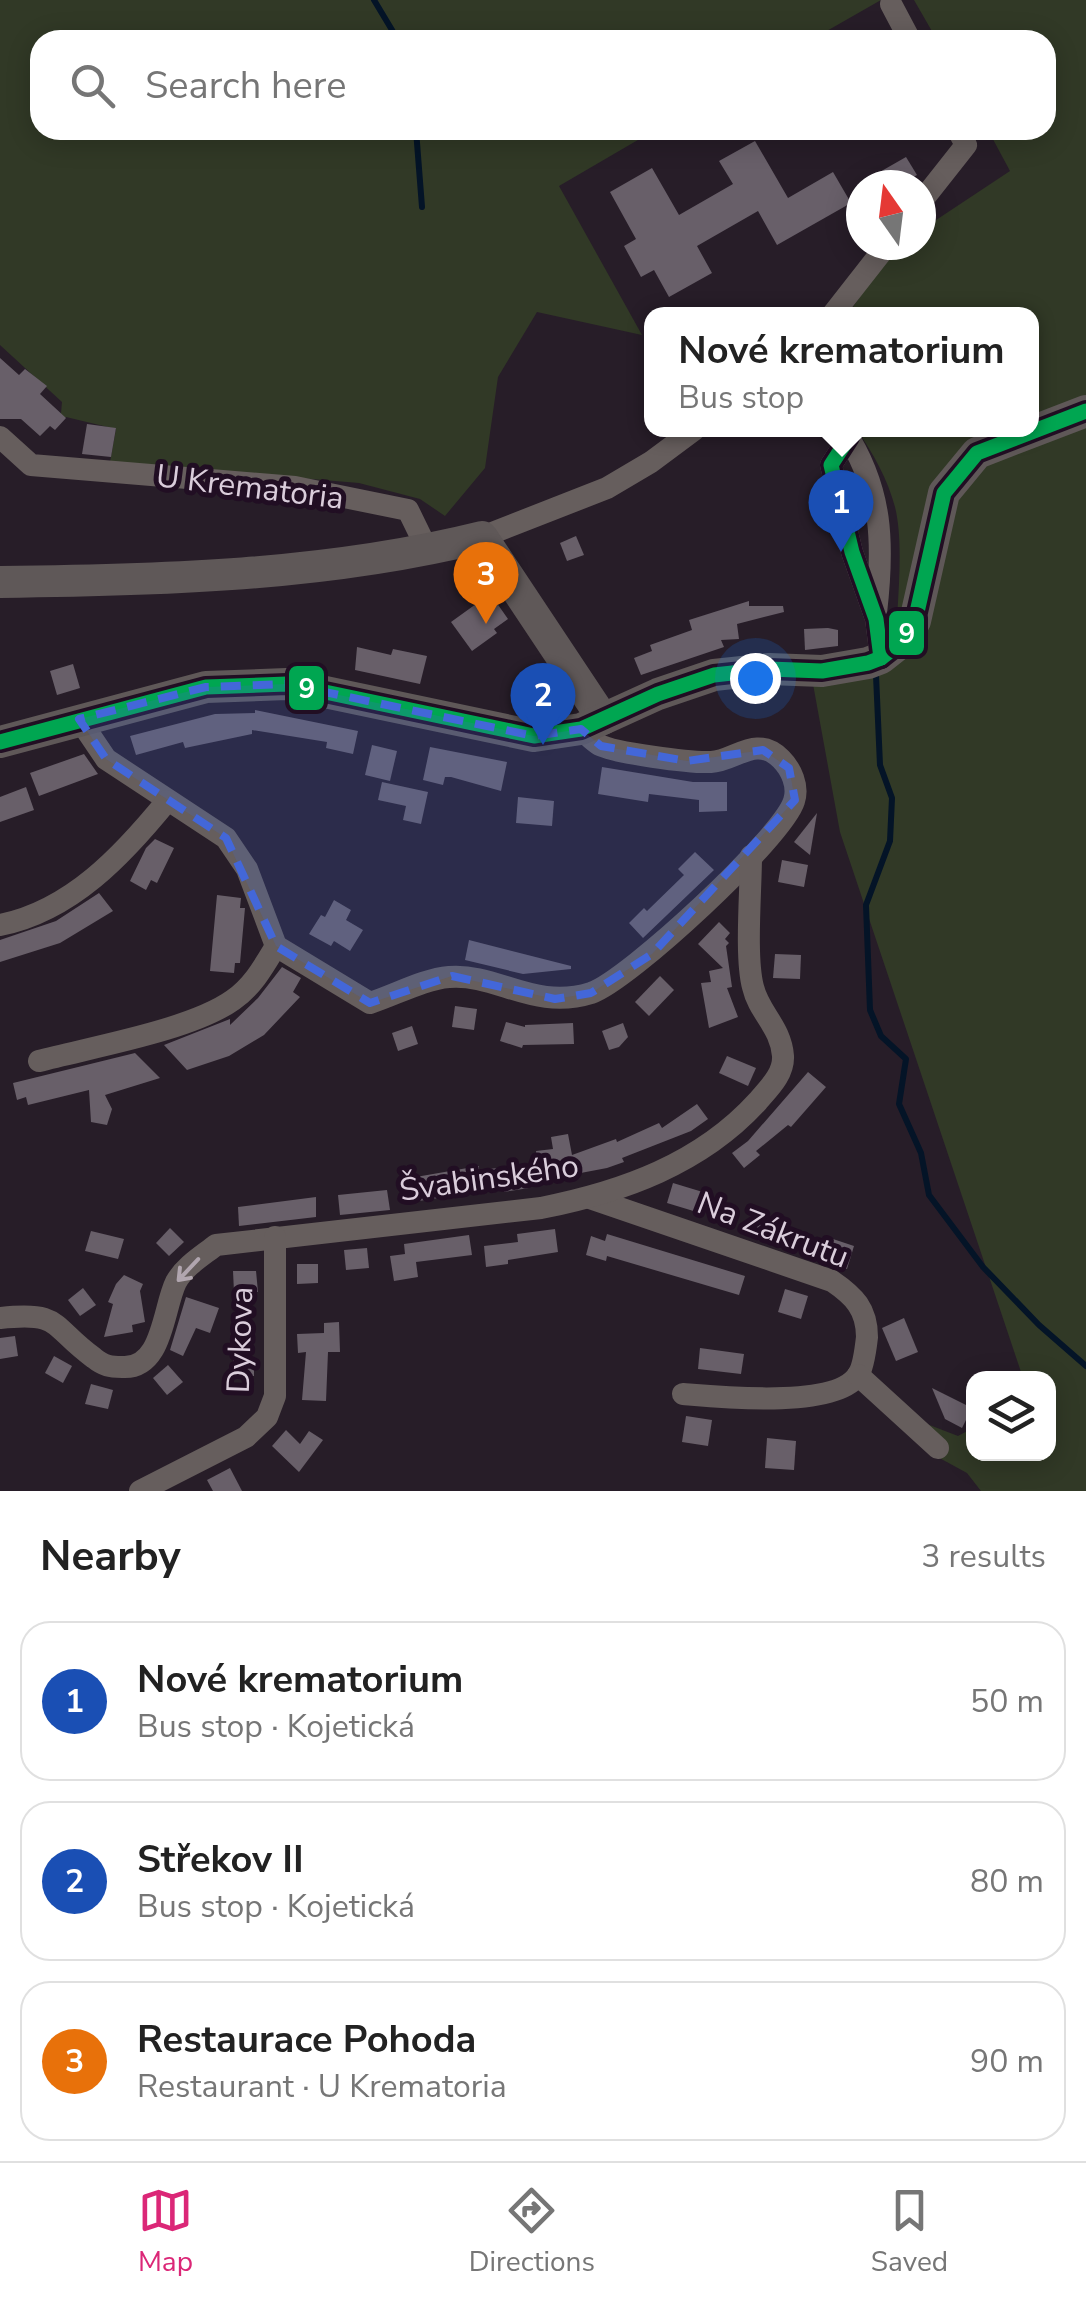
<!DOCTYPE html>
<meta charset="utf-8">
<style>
body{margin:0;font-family:"Nunito Sans",sans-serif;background:#f6f6f6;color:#222}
.controls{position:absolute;right:30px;bottom:30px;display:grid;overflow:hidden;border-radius:20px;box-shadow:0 5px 25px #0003}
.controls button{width:90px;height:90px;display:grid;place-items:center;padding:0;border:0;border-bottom:2px solid #e0e0e0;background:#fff;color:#222;font:50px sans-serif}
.compass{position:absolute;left:846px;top:170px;width:90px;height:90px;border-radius:50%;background:#fff;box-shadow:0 5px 25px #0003;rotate:346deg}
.you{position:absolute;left:755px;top:678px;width:35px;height:35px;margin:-25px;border:8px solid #fff;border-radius:50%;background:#1a73e8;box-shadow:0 0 0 15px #1a73e833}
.badge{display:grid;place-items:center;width:65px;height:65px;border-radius:50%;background:#db2777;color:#fff;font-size:32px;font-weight:700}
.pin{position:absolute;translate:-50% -82px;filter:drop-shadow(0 2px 5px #0008)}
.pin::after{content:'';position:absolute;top:52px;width:35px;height:30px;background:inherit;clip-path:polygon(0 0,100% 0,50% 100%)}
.popup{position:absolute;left:644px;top:307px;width:395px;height:130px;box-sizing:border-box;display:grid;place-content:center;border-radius:20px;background:#fff;filter:drop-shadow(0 2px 8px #0005);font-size:32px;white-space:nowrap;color:#767676}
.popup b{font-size:38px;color:#222}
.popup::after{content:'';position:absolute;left:50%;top:100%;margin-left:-20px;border:20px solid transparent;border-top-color:#fff}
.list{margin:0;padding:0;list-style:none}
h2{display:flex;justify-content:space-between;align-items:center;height:130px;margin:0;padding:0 40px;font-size:42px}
h2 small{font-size:32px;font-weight:400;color:#767676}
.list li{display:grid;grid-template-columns:65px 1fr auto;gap:30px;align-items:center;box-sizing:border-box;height:160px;margin:0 20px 20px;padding:0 20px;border:2px solid #e0e0e0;border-radius:30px}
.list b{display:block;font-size:38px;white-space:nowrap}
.list p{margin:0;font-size:32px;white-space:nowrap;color:#767676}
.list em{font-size:32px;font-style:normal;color:#767676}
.icon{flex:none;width:55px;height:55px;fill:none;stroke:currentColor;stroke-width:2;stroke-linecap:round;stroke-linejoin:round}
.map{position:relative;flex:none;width:1086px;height:1491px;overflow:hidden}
.search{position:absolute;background:#fff;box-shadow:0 5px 25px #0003;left:30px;right:30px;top:30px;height:110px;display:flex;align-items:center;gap:25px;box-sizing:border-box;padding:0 35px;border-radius:30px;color:#767676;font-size:38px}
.sheet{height:670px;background:#fff}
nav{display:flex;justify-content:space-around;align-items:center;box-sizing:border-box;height:140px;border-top:2px solid #e0e0e0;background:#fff;font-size:28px;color:#767676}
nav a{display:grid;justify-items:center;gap:5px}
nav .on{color:#db2777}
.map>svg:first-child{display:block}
.green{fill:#313926}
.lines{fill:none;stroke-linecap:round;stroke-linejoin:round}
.stream{stroke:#041427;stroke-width:6}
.building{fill:#685f69}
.street{stroke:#665e5d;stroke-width:22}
.secondary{stroke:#5f5858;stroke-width:32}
.bus-1-casing{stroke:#210e23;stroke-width:22}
.bus-1{stroke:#00a651;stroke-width:15}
.oneway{stroke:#b1a6af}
.marked{fill:#4367d9;fill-opacity:0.2;stroke:#4367d9;stroke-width:8;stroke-dasharray:20 12;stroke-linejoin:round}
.labels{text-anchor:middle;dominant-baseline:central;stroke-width:10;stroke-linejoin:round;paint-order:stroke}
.street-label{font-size:32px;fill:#dacddb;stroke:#210e23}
.line-badge{stroke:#210e23;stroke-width:4}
.badge-label{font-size:28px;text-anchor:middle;font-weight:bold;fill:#fff}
</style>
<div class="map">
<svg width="1086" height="1491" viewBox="0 0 1086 1491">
<rect width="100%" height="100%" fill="#271d28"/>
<g class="green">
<path d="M0,0H881L811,40H40V130H655L559,186L642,335L537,312L498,377L485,468L445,516L420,499L359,483L110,462L116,429L66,417L57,425L54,423L61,413L62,402L0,345Z"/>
<path d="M914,0H1086V1491H981L967,1473L934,1455L875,1404L958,1436L973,1428L974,1454H1048V1378H1023L840,832L813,684L895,657C896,614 905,547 895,507C888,480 873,453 857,430H1031V314H848L894,248L921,245V230L1010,171L988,130H1046V40H937Z"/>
</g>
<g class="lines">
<g class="stream">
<path d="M374,0L398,40"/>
<path d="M416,130L422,207"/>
<path d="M876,675L880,765L892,798L890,841L866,905L870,1010L881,1036L906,1059L899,1104L921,1153L929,1195L983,1267L1039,1325L1086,1366"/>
</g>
</g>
<g class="building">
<path d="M755,141L788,198L833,172L851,203L777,245L758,211L697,246L712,273L669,297L654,270L641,277L624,246L636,239L610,192L652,168L679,215L733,184L719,161Z"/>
<path d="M906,157L917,175L899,185H857Z"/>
<path d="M0,358L19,375L25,369L47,386L40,394L66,418L55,430L50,426L40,436L21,419H0Z"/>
<path d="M87,424L116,428L111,457L82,454Z"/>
<path d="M576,536L584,555L567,561L560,543Z"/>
<path d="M494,599L508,619L494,629L497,633L472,651L451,622L476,604L480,610Z"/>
<path d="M749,601V606H783L784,612L737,624L739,639L721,640L724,647L641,675L634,658L652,651L650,645L692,630L689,620Z"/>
<path d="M828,628L838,630V646L805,650L804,629Z"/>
<path d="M357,647L391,655L393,649L427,656L420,684L355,670Z"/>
<path d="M73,664L80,688L57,695L50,671Z"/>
<path d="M255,710L358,731L353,754L326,748L327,742L252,730V734L185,748L183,742L136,755L130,736L215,714L255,713Z"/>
<path d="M372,745L397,751L390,781L365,775Z"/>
<path d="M430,747L507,762L501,791L451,777H445L443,785L423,780Z"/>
<path d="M84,754L98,774L39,796L30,773Z"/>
<path d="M602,767L693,782H727V811L699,812V800L649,794L648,802L598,794Z"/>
<path d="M382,782L428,792L421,824L403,820L406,806L378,800Z"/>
<path d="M26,787L34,810L0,822V797Z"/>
<path d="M518,797L554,801L552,826L516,823Z"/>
<path d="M817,813L810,855L794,842Z"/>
<path d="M155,839L174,848L157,883L151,880L146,890L130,881L146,848Z"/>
<path d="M695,852L714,870L643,938L629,923L644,908L647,911L684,875L678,869Z"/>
<path d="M782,860L808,865L804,887L778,882Z"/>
<path d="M99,893L113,911L60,943L0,962V940L56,921Z"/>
<path d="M217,895L241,898L240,908H245L240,963H235L234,973L210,971Z"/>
<path d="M334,900L351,910L346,920L363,930L350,951L334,941L331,946L309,934L321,915L325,917Z"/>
<path d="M719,922L730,933L725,939L729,943L726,946L732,987L727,988L738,1017L709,1028L701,983L711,982L709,971L723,968L698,944Z"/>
<path d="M469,940L571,966V969L523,974L465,960Z"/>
<path d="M775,954L801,955L800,979L773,978Z"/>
<path d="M282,967L301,978L293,992L300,997L264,1035L229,1056L187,1070L164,1045L230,1019V1025L258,998Z"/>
<path d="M660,976L674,990L649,1016L635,1002Z"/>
<path d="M455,1006L477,1009L474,1030L452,1027Z"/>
<path d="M506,1022L525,1027V1025L573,1023L574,1044L523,1045L522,1048L500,1041Z"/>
<path d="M623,1023L628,1037L619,1047L609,1050L602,1031Z"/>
<path d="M412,1026L418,1044L398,1051L392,1033Z"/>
<path d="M135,1053L160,1078L105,1095L112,1109L107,1125L91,1122L89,1090L28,1105L26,1097L17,1100L13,1083Z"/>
<path d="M727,1056L756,1068L748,1086L719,1073Z"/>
<path d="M808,1072L826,1087L791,1127L788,1125L756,1151L760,1155L744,1168L732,1153L748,1141Z"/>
<path d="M697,1104L708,1119L691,1131L622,1158L624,1162L607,1168L528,1183L529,1188L504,1192V1188L412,1202L410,1178L479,1166V1170L538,1164L536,1151L553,1149L551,1137L568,1134L572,1155L616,1139L617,1142L659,1123L662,1128Z"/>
<path d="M673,1183L706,1193L700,1213L667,1203Z"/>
<path d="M387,1190L390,1210L340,1215L338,1195Z"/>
<path d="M316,1197V1217L239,1226L238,1207Z"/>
<path d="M756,1219L778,1226L772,1245L750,1237Z"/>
<path d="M170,1228L184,1242L169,1256L156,1243Z"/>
<path d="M555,1229L558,1252L508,1260V1264L486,1267L484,1246L518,1242L517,1234Z"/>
<path d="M91,1231L124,1239L118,1259L85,1251Z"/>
<path d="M607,1234L745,1276L739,1295L607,1256L606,1261L586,1255L591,1236L605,1241Z"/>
<path d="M469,1235L472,1255L416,1262L418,1277L394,1281L390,1256L405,1254L404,1244Z"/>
<path d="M830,1238L854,1246L847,1269L823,1262Z"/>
<path d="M367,1248L369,1268L346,1270L344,1250Z"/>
<path d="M297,1264H318V1283L297,1284Z"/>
<path d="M233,1271H256L258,1292H234Z"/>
<path d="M124,1275L143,1284L140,1291L145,1322L132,1325L133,1332L104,1337L113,1304L108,1302L116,1284Z"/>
<path d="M83,1288L96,1305L80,1316L68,1300Z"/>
<path d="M785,1289L808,1296L801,1319L778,1312Z"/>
<path d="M186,1297L219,1308L210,1333L196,1328L183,1356L170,1350Z"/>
<path d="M904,1318L918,1352L896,1361L882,1328Z"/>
<path d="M339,1322L340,1352H328L326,1401L302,1400L306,1352L298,1353L297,1334L324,1333V1323Z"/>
<path d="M15,1336L18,1356L0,1359V1338Z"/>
<path d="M700,1348L744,1354L741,1374L698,1369Z"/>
<path d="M54,1356L72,1366L63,1383L45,1373Z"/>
<rect x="233" y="1357" width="21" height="19"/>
<path d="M168,1365L183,1382L167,1395L153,1378Z"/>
<path d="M91,1384L113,1390L108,1409L85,1404Z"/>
<path d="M932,1388L972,1408L962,1428L945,1419Z"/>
<path d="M686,1416L712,1420L708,1446L682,1442Z"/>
<path d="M286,1430L300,1444L309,1431L323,1440L299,1472L272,1446Z"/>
<path d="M767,1438L796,1441L794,1470L765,1468Z"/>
<path d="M230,1468L242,1491H213L207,1480Z"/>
</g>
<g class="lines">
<g class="street">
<path d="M891,4L910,40"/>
<path d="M921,202L966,145L958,130"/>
<path d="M833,314L887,245"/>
<path d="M844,430C883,490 884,544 876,613"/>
<path d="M0,437L31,465L295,487L408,510L428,551"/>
<path d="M849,437L831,465L852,552L876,619L881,658"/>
<path d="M482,537L607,488L651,462L694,430"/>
<path d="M79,719L106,759L226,838L247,869L276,946"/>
<path d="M0,925C71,911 123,855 167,801"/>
<path d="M276,946L370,1003C395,995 424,979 449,977C497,973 534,1011 591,993C629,980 783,837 794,801C799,786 791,769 781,759C756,734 735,761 711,762C692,763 612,753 598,744C592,740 586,734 581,729"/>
<path d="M39,1061C92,1047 191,1030 233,1000C253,986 264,966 276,946"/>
<path d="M590,1198L832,1281C854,1296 867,1309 867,1337C866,1346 863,1368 858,1375C836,1409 719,1397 683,1394"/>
<path d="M0,1318C62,1311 50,1326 94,1358C104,1366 110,1367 122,1367C163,1370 163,1308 176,1282C185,1266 202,1256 216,1245L541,1208C622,1192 701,1164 758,1101C769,1088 784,1074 783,1056C781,1027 759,1013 753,987C745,957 751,890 751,856"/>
<path d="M858,1375L938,1448"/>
<path d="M140,1491L246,1437L267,1417L275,1396V1237"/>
</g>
<g class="secondary">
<path d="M0,582C161,580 325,576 482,537L603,719"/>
<path d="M0,742L206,687L287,684L534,736L581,729L658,694L714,675L769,669L822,671L868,663L881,658L900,643L915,621L944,493L977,453L1086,411"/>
</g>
<g class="bus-1-casing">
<g id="bus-1">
<path d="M849,437L831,465L852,552L876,619L881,658"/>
<path d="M0,742L206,687L287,684L534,736L581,729L658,694L714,675L769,669L822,671L868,663L881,658L900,643L915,621L944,493L977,453L1086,411"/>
</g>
</g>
<use href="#bus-1" class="bus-1"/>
</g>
<defs><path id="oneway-shaft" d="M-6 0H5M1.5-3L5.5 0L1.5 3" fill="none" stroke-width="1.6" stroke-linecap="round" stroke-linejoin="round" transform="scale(2.5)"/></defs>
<use class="oneway" href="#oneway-shaft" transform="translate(188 1270) rotate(133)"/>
<path class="marked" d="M287,684L534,736L581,729L601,746L687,761L763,750L789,768L795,800L652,954L591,993L555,999L452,976L370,1003L276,946L226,838L106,759L79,719L206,687Z"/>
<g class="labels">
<g class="street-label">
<text transform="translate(250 487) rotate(7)">U Krematoria</text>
<text transform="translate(489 1178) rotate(-8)">Švabinského</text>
<text transform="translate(773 1230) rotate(21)">Na Zákrutu</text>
<text transform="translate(240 1340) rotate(-88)">Dykova</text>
</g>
</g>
<g class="line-badge">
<rect x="887" y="609" width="39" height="48" rx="10" fill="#00a651"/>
<rect x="287" y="664" width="39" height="48" rx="10" fill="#00a651"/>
</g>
<g class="badge-label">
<text x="907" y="643">9</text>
<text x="307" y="698">9</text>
</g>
</svg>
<div class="controls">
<button><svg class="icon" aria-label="layers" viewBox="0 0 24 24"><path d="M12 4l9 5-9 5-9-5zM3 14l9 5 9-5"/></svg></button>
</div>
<svg class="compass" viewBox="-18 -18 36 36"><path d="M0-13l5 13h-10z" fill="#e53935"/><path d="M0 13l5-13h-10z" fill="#767676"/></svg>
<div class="you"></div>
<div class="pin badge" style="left:841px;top:552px;background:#1a4fb4">1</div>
<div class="popup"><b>Nové krematorium</b>Bus stop</div>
<div class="pin badge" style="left:543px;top:745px;background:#1a4fb4">2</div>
<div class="pin badge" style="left:486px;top:624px;background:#e8710a">3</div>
<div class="search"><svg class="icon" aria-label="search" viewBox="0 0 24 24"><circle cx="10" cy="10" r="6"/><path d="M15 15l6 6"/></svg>Search here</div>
</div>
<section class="sheet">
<h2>Nearby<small>3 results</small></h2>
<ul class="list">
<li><span class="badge" style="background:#1a4fb4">1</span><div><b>Nové krematorium</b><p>Bus stop · Kojetická</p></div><em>50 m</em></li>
<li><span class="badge" style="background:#1a4fb4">2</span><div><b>Střekov II</b><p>Bus stop · Kojetická</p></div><em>80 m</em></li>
<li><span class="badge" style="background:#e8710a">3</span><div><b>Restaurace Pohoda</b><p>Restaurant · U Krematoria</p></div><em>90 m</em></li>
</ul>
</section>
<nav>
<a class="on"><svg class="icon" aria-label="map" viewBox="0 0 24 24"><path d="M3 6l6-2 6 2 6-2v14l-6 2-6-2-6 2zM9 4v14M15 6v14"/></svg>Map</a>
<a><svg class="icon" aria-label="directions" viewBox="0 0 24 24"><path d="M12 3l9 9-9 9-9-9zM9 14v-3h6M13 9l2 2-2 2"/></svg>Directions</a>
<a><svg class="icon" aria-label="saved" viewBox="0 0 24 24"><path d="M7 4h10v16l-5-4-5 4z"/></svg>Saved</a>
</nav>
